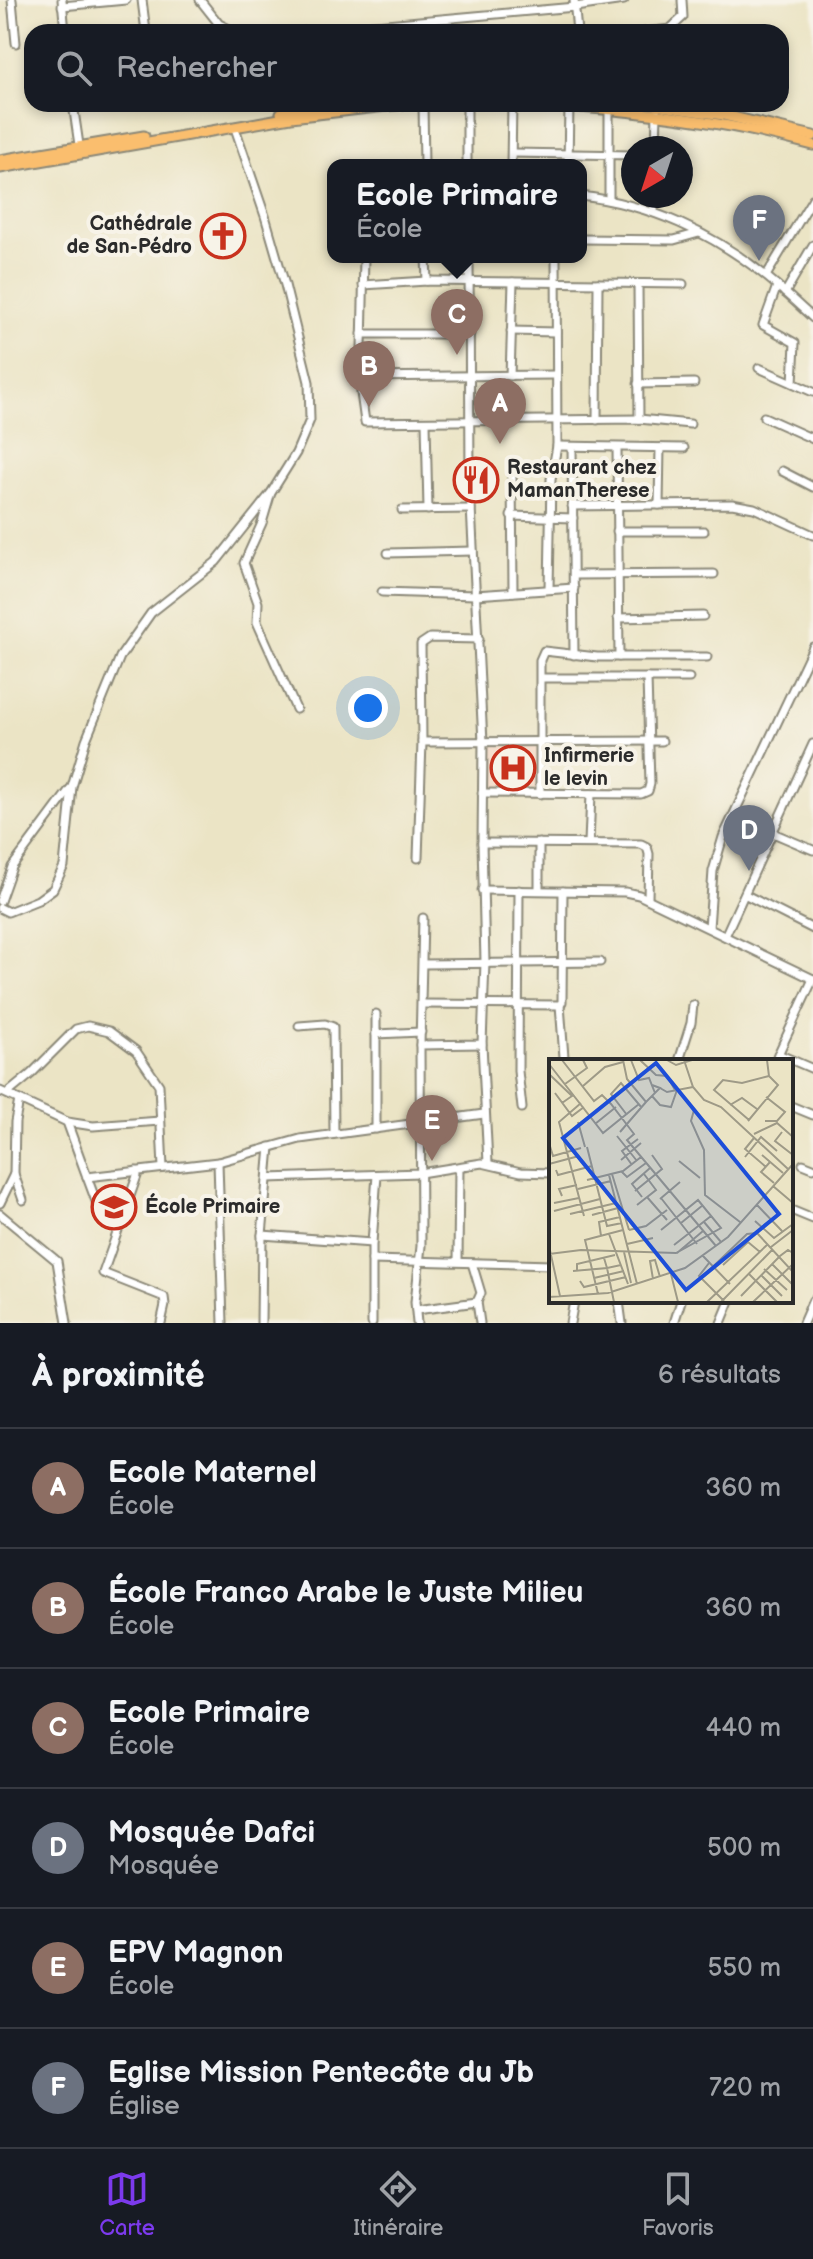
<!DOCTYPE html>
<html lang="fr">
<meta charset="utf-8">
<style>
body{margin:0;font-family:"Balsamiq Sans",sans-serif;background:#242831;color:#f1f3f6}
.compass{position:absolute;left:621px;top:136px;width:72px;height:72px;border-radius:50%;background:#171b24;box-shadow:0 4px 12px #0003;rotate:219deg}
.you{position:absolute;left:368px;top:708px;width:28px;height:28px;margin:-20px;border:6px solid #fff;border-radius:50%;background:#1a73e8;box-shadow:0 0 0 12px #1a73e833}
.badge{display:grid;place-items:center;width:52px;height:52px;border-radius:50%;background:#7c3aed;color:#fff;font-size:26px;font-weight:700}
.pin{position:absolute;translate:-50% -66px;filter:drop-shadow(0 2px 4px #0008)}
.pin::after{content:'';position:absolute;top:42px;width:28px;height:24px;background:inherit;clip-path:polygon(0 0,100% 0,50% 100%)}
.popup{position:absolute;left:327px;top:159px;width:260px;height:104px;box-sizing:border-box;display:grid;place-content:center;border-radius:16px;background:#171b24;filter:drop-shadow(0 2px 6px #0005);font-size:26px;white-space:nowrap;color:#9ea1a6}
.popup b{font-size:30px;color:#f1f3f6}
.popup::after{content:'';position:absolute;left:50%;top:100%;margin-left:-16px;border:16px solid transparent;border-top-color:#171b24}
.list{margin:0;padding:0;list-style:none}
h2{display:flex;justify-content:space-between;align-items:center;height:104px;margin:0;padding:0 32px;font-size:34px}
h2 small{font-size:26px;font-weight:400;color:#9ea1a6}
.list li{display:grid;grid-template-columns:52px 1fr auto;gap:24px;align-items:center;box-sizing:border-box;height:120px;padding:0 32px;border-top:2px solid #363941}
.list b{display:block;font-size:30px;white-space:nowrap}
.list p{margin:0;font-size:26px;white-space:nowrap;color:#9ea1a6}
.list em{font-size:26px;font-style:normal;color:#9ea1a6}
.icon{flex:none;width:44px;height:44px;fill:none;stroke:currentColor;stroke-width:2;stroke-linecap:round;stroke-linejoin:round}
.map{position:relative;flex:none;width:813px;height:1323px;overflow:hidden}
.search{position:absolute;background:#171b24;box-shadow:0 4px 12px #0003;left:24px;right:24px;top:24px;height:88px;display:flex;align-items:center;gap:20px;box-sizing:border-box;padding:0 28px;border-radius:24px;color:#9ea1a6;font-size:30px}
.sheet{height:824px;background:#171b24}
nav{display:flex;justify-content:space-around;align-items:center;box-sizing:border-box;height:112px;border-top:2px solid #363941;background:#171b24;font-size:22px;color:#9ea1a6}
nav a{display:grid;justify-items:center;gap:4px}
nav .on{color:#7c3aed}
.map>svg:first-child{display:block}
.built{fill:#f3d4bf}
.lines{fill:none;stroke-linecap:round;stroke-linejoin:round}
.minor-casing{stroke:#8b8878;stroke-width:11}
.major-casing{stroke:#8b8878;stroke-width:13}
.minor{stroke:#fff;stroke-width:7}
.major{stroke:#fabe6e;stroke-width:9}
.labels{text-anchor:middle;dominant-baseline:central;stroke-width:8;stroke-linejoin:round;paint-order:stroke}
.poi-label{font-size:20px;font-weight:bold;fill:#2b2b2b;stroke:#f7f3e8;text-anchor:start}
.inset-road{fill:none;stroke:#9e9a87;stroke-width:2}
.view{fill:#1d4ed8;fill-opacity:0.15;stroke:#1d4ed8;stroke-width:4}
.inset-edge{fill:none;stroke:#2b2b2b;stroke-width:4}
</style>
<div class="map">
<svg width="813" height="1323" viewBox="0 0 813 1323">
<rect width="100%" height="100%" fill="#f7f3e8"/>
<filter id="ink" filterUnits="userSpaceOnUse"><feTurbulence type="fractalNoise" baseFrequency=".0125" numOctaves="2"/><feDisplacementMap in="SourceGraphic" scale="16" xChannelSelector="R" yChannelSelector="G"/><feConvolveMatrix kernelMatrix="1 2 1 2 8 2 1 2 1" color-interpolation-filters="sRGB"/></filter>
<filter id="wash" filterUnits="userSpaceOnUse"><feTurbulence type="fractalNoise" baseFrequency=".006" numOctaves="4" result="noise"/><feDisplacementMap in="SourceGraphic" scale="32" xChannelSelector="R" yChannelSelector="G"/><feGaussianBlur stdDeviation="1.8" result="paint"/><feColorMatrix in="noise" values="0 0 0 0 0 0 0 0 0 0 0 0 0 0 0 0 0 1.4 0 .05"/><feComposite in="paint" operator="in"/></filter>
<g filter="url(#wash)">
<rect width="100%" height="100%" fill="#ebe4c5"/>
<path class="built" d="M538,744V791H488L487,745Z"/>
</g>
<g filter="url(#ink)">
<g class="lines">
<g class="minor-casing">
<g id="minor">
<path d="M12,0L16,43"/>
<path d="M62,0L65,32"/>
<path d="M142,0L146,32"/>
<path d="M200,0L219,24L235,32"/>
<path d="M574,0L577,32"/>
<path d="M62,6L126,0"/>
<path d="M297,32L575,7L624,0"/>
<path d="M645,32L670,29L683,17L682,0"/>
<path d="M73,104L79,145"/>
<path d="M423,104L424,165"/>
<path d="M467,104V165"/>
<path d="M656,148L657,113"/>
<path d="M512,153L633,155"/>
<path d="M511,165L512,104"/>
<path d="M568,165L569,106"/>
<path d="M581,196C649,204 713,233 767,277C783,290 797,304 813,318"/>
<path d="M609,200V108"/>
<path d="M654,211V196"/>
<path d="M581,239L674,240L699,233"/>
<path d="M364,257L361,393L365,422L639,419L690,424"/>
<path d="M426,257L427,281"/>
<path d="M766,276L813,198"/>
<path d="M638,284L639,419"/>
<path d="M363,285L427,281L683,284"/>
<path d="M777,286L763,325L795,343L793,383"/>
<path d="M785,293L813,245"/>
<path d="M511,331L556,332"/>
<path d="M362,334H470"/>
<path d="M759,368L813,392"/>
<path d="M510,376L513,282"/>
<path d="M362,377L555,375"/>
<path d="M638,384L694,383"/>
<path d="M764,417L813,439"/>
<path d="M597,420L598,283"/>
<path d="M426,422L428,510"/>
<path d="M557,446L684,448"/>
<path d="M572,447L574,655"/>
<path d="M617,449L619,657"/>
<path d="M782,471L813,487"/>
<path d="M512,473L513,592"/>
<path d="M270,496L262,523L244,563L258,603L257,622L296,709"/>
<path d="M659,505L660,448"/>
<path d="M572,506L732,504L754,508L813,535"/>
<path d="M402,510L471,509"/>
<path d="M511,516L573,518"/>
<path d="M617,531H704"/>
<path d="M388,553L473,551"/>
<path d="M574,575L714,574"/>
<path d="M549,589L551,479L557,446L556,257"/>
<path d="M382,592L475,595L574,588"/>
<path d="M618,618L703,616"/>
<path d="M541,678H689"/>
<path d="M422,742L421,644L430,638L479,639"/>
<path d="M482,793L641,794L648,791L650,784L647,678"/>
<path d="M540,794V660L544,651L597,657H707"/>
<path d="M773,833L813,850"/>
<path d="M482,843L641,844L647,847L649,854L648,898"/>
<path d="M589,843L591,794"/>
<path d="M418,858L422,742L662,741"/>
<path d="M482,890L625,892L639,895L813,979"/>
<path d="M519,890L518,1071L522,1108"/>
<path d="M539,890V843"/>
<path d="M746,895L813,929"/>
<path d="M0,901L12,867L70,789"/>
<path d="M0,908L8,912L38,900L53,889L64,866L72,787L86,740L120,657L151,613L216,562L271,493L296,453L310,420L309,382L285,285L265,216L235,128"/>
<path d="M709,928L713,871L723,837L813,647"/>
<path d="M725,936L813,744"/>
<path d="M423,964L600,962"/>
<path d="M422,1004L560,1005L562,1002L563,891"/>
<path d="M560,1005L564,1057"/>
<path d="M299,1026L325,1024L333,1027L334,1134"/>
<path d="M376,1034L421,1032"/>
<path d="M482,1044L488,1163"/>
<path d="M420,1045L423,918"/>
<path d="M778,1054L813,1069"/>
<path d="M679,1061L691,1023L693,1005"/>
<path d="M775,1061L813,979"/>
<path d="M0,1091L67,1122L87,1177"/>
<path d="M8,1093L31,1074L76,1029L88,1026L109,1031L136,1051L159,1085L163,1168"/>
<path d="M791,1106L813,1115"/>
<path d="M67,1122L93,1126L160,1121"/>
<path d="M376,1129V1014"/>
<path d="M218,1162L300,1139L484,1114"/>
<path d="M803,1164L813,1168"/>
<path d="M136,1171L137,1176L103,1273L164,1297L165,1305L161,1323"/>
<path d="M14,1174L23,1200"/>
<path d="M268,1178L420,1173L482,1163L521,1172L551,1173"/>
<path d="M0,1203L14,1174L15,1122L19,1100"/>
<path d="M791,1210L813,1219"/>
<path d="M0,1214L57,1261L67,1323"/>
<path d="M118,1228L103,1220L87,1177L218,1162L223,1323"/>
<path d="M262,1235L372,1243"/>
<path d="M372,1260L551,1265"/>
<path d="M458,1261L459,1167"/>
<path d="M472,1263L481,1293L477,1302L480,1323"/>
<path d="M619,1301L622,1323"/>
<path d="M416,1310L477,1302"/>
<path d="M261,1323L262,1235L270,1147"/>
<path d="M372,1323V1243L377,1175"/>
<path d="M417,1323L415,1302L421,1246L420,1045L482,1044L485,962L482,843L483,742L470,487L469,257"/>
<path d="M570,1323L574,1301"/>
<path d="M674,1323L681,1301"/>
<path d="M721,1323L730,1301"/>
<path d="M803,1323L813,1300"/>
</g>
</g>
<g class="major-casing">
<g id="major">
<path d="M537,104C632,110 722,120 813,145"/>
<path d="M647,104L724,115L813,136"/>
<path d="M281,113L329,104"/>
<path d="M0,160L144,136"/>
<path d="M0,168L291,117L404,104"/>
</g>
</g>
<use href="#minor" class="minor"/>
<use href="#major" class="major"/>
</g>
</g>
<defs>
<g id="church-ring" transform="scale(2.3)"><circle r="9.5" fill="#f7f3e8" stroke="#c8321e" stroke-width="1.5"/><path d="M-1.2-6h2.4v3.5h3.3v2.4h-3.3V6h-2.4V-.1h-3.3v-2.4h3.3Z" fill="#c8321e"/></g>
<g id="restaurant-ring" transform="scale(2.3)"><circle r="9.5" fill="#f7f3e8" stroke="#c8321e" stroke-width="1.5"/><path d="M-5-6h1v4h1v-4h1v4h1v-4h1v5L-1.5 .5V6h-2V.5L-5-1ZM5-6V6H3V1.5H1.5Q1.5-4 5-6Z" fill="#c8321e"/></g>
<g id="hospital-ring" transform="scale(2.3)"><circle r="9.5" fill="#f7f3e8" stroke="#c8321e" stroke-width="1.5"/><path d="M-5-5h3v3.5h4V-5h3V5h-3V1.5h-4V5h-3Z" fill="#c8321e"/></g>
<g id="school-ring" transform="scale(2.3)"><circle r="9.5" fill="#f7f3e8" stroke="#c8321e" stroke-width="1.5"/><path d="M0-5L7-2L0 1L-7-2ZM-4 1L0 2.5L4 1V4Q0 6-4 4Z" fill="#c8321e"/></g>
</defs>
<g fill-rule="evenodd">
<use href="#church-ring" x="223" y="236"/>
<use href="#restaurant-ring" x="476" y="480"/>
<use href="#hospital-ring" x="513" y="768"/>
<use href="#school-ring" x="114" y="1207"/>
</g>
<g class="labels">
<g class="poi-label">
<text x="192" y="224" text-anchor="end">Cathédrale<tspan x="192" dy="23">de San-Pédro</tspan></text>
<text x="507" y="468">Restaurant chez<tspan x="507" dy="23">MamanTherese</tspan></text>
<text x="544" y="756">Infirmerie<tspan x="544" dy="23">le levin</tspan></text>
<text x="145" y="1207">École Primaire</text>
</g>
</g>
<g transform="translate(549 1059)">
<rect width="244" height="244" fill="#ebe4c5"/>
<path class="inset-road" d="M13,1L45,42L53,36L62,45L85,75L78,81L167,187M74,1L78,20L97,43L111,29L103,26M82,1L90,21L100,19L106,34M91,1L107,16L118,17L126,31M118,1L127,6L143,1M135,1L144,28L155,41L172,48L239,110M0,5L54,74L90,45M0,15L23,37L13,44M16,25L38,9L34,1M34,27L56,8L74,3M111,29L118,33L144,28M6,34L23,57L35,48M103,37L111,46L122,48L128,31M32,44L10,63L35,157M181,46L193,39L208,50M145,51L142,62L155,91L156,136L191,163M78,56L62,35L72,24L93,49M200,61L165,31L174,21L193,24L220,17M199,62L229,26L220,17L218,1M216,62H228L236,53L217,38M29,63L36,88M46,65L67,48M71,73L97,43M233,73L226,82L244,96M205,75L228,64L244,78M68,77L88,102M205,79L196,90L217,108M0,84L4,97L32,89M38,88L58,167L73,164M213,96L234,114M196,98L212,78L228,92M72,101L92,84M130,102L151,119M221,103L212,113L225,124M0,105L30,97M83,106L73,92L89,80M7,111L9,116L43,107M73,113L78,118L97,104M63,115L80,171M60,116L88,225M38,121L74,112L92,98M224,127L244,144M29,130L62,122M86,132L113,110L103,96M13,137L10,130L28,126M93,138L83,125L101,109M98,138L118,161M112,139L148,185M111,140L131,123M5,144L30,139M88,146L107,131L95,115M208,146L233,172M5,152L51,140M21,155L67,144M43,156L69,149M206,162L225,179L244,165M155,163L172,183M132,164L154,146M80,171L97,167L118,151M208,174L244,213M60,175L79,225M52,177L50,163L71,158M78,185L104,179M125,186L162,157M0,187L11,237M222,188L244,171M75,193L82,224M128,194L154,172M0,195L32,191L127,194L172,169L149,141L112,171M154,197L181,225M160,204L150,217L175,242M223,205L243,225M174,206L199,183L211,193M215,210L238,231M28,211V205L66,196M24,212L58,209L55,199M122,215L129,243M200,215L228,243M212,216L233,237M45,219L75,212M152,219L198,175L208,174L222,161M104,220L101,202L106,201L111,218M31,222L35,228L77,218M49,235L36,181L74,171M192,237L231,197L239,191L244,194M0,238L59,234L136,209L179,178L244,105M65,243L58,209L72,206M158,243L219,185M172,243L224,190M204,243L244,205"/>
<path class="view" d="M107,4L230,155L137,231L14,79Z"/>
<rect width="244" height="244" class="inset-edge"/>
</g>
</svg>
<svg class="compass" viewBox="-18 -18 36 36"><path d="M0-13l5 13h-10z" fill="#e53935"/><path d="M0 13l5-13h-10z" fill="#9ea1a6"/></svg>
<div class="you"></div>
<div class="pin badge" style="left:500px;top:444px;background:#8d6e63">A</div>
<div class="pin badge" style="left:369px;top:407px;background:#8d6e63">B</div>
<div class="pin badge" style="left:457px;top:355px;background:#8d6e63">C</div>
<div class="popup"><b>Ecole Primaire</b>École</div>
<div class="pin badge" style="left:749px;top:871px;background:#6b7280">D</div>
<div class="pin badge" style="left:432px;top:1161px;background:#8d6e63">E</div>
<div class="pin badge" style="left:759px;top:261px;background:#6b7280">F</div>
<div class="search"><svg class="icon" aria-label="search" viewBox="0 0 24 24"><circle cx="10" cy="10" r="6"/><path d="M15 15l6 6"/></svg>Rechercher</div>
</div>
<section class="sheet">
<h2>À proximité<small>6 résultats</small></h2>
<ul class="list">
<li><span class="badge" style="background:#8d6e63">A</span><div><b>Ecole Maternel</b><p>École</p></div><em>360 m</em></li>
<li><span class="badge" style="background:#8d6e63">B</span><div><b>École Franco Arabe le Juste Milieu</b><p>École</p></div><em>360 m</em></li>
<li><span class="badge" style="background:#8d6e63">C</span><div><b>Ecole Primaire</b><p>École</p></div><em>440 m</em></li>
<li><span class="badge" style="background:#6b7280">D</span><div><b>Mosquée Dafci</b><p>Mosquée</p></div><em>500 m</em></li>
<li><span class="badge" style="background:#8d6e63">E</span><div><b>EPV Magnon</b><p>École</p></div><em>550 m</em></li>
<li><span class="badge" style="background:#6b7280">F</span><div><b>Eglise Mission Pentecôte du Jb</b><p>Église</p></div><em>720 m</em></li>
</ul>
</section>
<nav>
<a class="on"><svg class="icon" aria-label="map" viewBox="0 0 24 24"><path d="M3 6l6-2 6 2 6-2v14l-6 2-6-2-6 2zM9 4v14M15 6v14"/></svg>Carte</a>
<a><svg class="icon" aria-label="directions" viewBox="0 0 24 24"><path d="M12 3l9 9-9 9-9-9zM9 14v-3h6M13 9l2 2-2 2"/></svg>Itinéraire</a>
<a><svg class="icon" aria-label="saved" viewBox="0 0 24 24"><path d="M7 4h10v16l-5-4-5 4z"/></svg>Favoris</a>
</nav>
